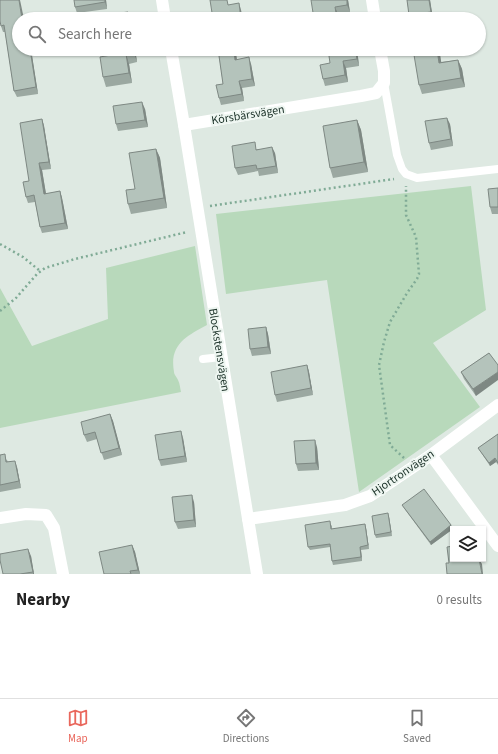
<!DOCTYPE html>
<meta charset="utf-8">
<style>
body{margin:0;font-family:"Source Sans 3",sans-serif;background:#f2f2f2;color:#222}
.controls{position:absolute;right:12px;bottom:12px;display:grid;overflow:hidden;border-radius:0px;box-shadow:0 1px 3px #0004}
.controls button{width:36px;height:36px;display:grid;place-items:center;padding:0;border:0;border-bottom:1px solid #e0e0e0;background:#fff;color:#222;font:20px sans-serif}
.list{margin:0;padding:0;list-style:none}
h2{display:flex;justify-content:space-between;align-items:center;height:52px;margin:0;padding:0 16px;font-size:17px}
h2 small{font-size:13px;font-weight:400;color:#767676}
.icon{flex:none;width:22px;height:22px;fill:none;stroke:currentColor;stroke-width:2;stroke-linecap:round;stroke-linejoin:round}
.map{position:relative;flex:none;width:498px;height:574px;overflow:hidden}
.search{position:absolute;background:#fff;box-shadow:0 1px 3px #0004;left:12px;right:12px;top:12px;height:44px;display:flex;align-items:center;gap:10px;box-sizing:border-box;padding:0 14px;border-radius:22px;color:#767676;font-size:15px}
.sheet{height:124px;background:#fff}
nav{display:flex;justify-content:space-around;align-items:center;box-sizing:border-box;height:56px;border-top:1px solid #e0e0e0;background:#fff;font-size:11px;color:#767676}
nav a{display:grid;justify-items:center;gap:2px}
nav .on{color:#e9675c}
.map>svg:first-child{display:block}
.green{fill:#b8d9bb}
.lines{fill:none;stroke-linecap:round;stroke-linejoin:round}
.path{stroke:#80ab96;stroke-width:2.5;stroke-dasharray:2 3;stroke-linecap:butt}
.service{stroke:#fff;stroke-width:8}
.minor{stroke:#fff;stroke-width:12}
.wall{fill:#9ba8a1}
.shaded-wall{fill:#7e8883}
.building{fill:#b4c3bb;stroke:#7e8883}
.labels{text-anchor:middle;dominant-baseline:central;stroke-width:4;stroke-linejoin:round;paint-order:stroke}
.street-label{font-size:12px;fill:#21372e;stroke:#eef6f1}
</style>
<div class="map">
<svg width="498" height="574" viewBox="0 0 498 574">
<rect width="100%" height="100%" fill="#dee9e2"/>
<g class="green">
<path d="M471,186L486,310L433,343L480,407L359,492L327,280L226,294L216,214Z"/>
<path d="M195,246L207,325C187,336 169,344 174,372C174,375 177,377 178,380C180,384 180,388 181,392L0,428V288L32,346L108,319L106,268Z"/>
</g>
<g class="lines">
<g class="path">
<path d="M210,206L394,179"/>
<path d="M0,244L23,257L40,271"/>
<path d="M0,311L16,298L37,274L45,268L75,259L187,232"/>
<path d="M404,458L390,445L379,365L384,342L390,322L407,293L417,279L419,274L416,237L406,215V186"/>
</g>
<g class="service">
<path d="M384,83L397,155L402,169L406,174L417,178L498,169"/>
<path d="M203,359L221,357"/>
</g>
<g class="minor">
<path d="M162,0L165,19"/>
<path d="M372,0L375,19"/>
<path d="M171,49L184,125L361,96L376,93L384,83V71L380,49"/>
<path d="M184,125L257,574"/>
<path d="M431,455L498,546"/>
<path d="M0,518L26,514L46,515L54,528L63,574"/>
<path d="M248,519L345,505L370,496L431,455L498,405"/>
</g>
</g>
<g class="wall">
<path d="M106,0L107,9L77,13L75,7Z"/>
<path d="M348,0L350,12L314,19Z"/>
<path d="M407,0H430L433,19H411L409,15Z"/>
<path d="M19,19L31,49L38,94L17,97L14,91L5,32H3L1,26Z"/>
<path d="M110,49H135L137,62L129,64L132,83L106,87L103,77L111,55Z"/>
<path d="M213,49H235L237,59L251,64L255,86L242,88L244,101L221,105L219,98L223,84L218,49L214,50Z"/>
<path d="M357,49L359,66L346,68L348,82L325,86L323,79L330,63Z"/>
<path d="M440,55L441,62L458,60L462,69L465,87L422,94L419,85Z"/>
<path d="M145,109L148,127L118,131L116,124Z"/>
<path d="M42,119L44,126L51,169L42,170L46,194L60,191L62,198L68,229L42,233L40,227L35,202L28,203L26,197Z"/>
<path d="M357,120L361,130L368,172L333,178L330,168Z"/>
<path d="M450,124L453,146L431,150L429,143Z"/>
<path d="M156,149L160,158L167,208L131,214L128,204Z"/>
<path d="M257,149L275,153L278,173L259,176L258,171L238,175L235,168Z"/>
<path d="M498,188V214H492L490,207Z"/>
<path d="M266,327L268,334L271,354L252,356L250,349Z"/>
<path d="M489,353L476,396L464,379L461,372Z"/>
<path d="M307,365L309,372L313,395L277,402L275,395Z"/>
<path d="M110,414L113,421L122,455L104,460L97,439L87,442L84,435Z"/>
<path d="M498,434V465L496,462L490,466L478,448Z"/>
<path d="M183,438L187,462L161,466L159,460Z"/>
<path d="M317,447L319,470L298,471L296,464Z"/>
<path d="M0,455L7,460L8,462L17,467L21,488L0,492Z"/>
<path d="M194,502L196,527L178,529L175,522Z"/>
<path d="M402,505L451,525L453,529L431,545L404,508Z"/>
<path d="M389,517L392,536L376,538L375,535Z"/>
<path d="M365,524L366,528L369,549L361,550L362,561L333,565L332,561L330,547L310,550L308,547L332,525V529Z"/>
<path d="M132,545L135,552L140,574H104Z"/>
<path d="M31,556L34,574H3Z"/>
</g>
<g class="shaded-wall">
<path d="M19,0H20L24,19H22Z"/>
<path d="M105,0H106L107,9L105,2Z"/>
<path d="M347,0H348L350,12L347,5Z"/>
<path d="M429,0H430L433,19L431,12Z"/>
<path d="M239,3L241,10L243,19H241Z"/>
<path d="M335,7L338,14V19H337Z"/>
<path d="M30,49H31L38,94L36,87Z"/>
<path d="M133,49H135L137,62L134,53Z"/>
<path d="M234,49H235L238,66L235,60Z"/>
<path d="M355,49H357L359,66L357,59Z"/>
<path d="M437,49H438L440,55L443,72L439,63Z"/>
<path d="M126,54L129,64L132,83L129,73Z"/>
<path d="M249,57L251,64L255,86L252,79Z"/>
<path d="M458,60L462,69L465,87L461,78Z"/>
<path d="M343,61L346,68L348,82L345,75Z"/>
<path d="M239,81L242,88L244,101L242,94Z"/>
<path d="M142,102L145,109L148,127L145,120Z"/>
<path d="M447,118L450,124L453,146L451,139Z"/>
<path d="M42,119L44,126L51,169L49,162Z"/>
<path d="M357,120L361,130L368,172L364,162Z"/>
<path d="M272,147L275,153L278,173L276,166Z"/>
<path d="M156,149L160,158L167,208L164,198Z"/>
<path d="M39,163L42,170L47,200L44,194Z"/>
<path d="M60,191L62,198L68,229L65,223Z"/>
<path d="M266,327L268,334L271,354L268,347Z"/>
<path d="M307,365L309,372L313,395L311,388Z"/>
<path d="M498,372V380L476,396L473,389Z"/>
<path d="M110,414L113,421L122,455L119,448Z"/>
<path d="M181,431L183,438L187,462L185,456Z"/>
<path d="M315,440L317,447L319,470L316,463Z"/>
<path d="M495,458L496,462L490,466L489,463Z"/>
<path d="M15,461L17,467L21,488L19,481Z"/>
<path d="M192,495L194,502L196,527L194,520Z"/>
<path d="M388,513L389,517L392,536L391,532Z"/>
<path d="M365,524L366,528L369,549L368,545Z"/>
<path d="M451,525L453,529L431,545L430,542Z"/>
<path d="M132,545L135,552L140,574L138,570Z"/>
<path d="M360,547L361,550L362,561L361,557Z"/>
<path d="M28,549L31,556L34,574H33V572Z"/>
<path d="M479,559L482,564L483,574H482Z"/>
</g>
<g class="building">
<path d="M0,0H19L22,19H19V49H30L36,87L14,91L4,25L1,26L0,21Z"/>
<path d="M74,0H105V2L75,7Z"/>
<path d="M210,0H227L228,5L239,3L241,19H213Z"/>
<path d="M311,0H347V5L335,7L337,19H314Z"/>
<path d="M407,0H429L431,12L409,15Z"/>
<path d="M128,12L129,19H105V15Z"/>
<path d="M110,49H133L134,53L126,54L129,73L103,77L100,57L111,55Z"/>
<path d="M218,49H234L235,60L249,57L252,79L239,81L242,94L219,98L216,85L223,84Z"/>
<path d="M328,49H355L357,59L343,61L345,75L323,79L320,65L330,63Z"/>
<path d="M413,49H437L439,63L458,60L461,78L419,85Z"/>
<path d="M142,102L145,120L116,124L113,106Z"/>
<path d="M447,118L451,139L429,143L425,121Z"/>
<path d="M42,119L49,162L39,163L44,194L60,191L65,223L40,227L34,195L26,197L23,182L29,181L20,123Z"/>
<path d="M357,120L364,162L330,168L323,126Z"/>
<path d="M255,142L256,150L272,147L276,166L257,169L256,165L235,168L232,146Z"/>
<path d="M156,149L164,198L128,204L126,190L135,189L129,153Z"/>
<path d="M498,188V207H490L488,189Z"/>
<path d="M266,327L268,347L250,349L248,329Z"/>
<path d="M489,353L498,365V372L473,389L461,372Z"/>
<path d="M307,365L311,388L275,395L271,372Z"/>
<path d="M110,414L119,448L101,453L95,432L84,435L81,422Z"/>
<path d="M181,431L185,456L159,460L155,435Z"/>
<path d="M498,434V463L495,458L489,463L478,448Z"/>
<path d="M315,440L316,463L296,464L294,441Z"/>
<path d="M5,454L6,462L15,461L19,481L0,485V455Z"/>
<path d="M424,489L451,525L430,542L402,505Z"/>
<path d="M192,495L194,520L175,522L172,497Z"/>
<path d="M388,513L391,532L375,535L372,516Z"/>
<path d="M330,521L331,529L365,524L368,545L360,547L361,557L332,561L330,544L308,547L305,525Z"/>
<path d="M132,545L138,570L130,571L131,574H104L99,552Z"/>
<path d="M453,546V559H479L482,574H447L446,563H449L447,547Z"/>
<path d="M28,549L33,572L20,574H3L0,560V554Z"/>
</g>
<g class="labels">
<g class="street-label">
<text transform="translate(248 115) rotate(-9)">Körsbärsvägen</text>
<text transform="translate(219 350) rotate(81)">Blockstensvägen</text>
<text transform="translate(403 473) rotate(-34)">Hjortronvägen</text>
</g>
</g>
</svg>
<div class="controls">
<button><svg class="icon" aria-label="layers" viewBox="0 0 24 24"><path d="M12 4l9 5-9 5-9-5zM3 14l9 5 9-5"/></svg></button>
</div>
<div class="search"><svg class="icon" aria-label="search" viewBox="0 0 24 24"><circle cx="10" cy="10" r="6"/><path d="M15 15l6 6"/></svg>Search here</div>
</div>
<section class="sheet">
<h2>Nearby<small>0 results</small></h2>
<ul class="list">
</ul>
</section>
<nav>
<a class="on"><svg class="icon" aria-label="map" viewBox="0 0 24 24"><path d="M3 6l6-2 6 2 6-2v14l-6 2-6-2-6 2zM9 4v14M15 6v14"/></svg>Map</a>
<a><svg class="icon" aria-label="directions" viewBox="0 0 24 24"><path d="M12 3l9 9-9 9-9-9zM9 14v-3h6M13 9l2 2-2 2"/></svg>Directions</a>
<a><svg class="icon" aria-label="saved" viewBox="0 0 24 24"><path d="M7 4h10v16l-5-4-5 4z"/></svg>Saved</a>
</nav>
